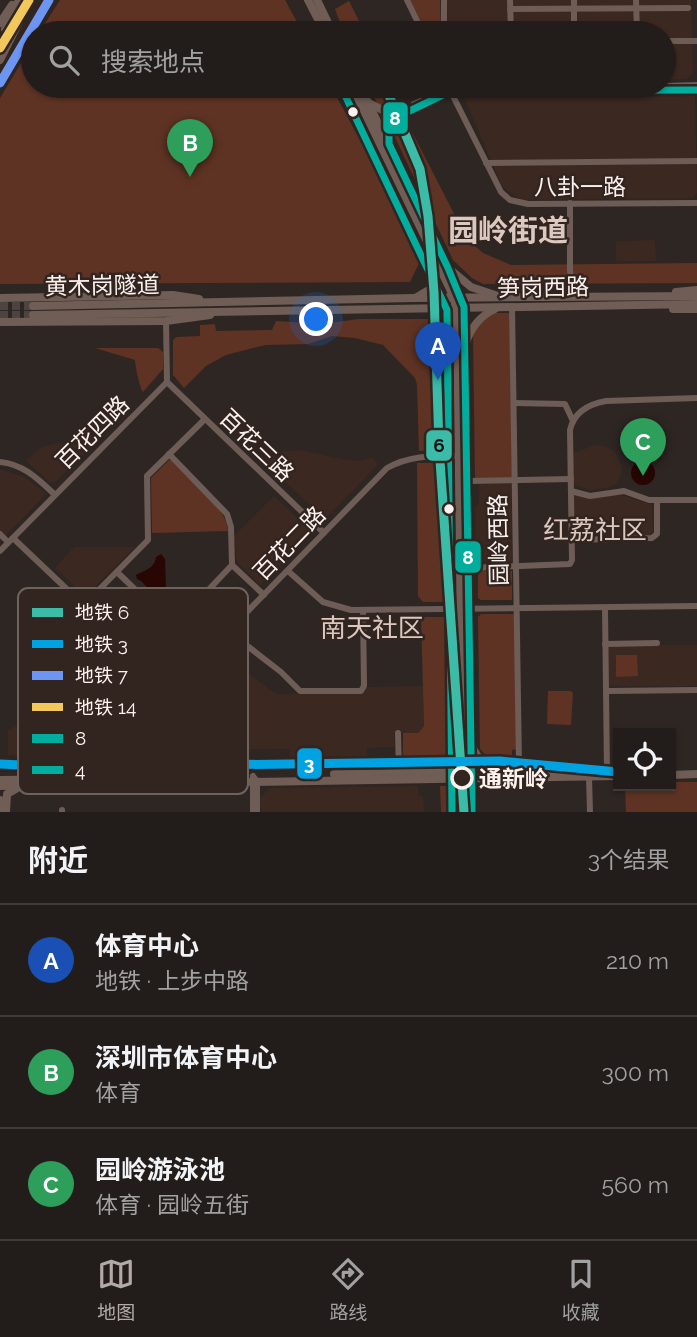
<!DOCTYPE html>
<html lang="zh">
<meta charset="utf-8">
<style>
body{margin:0;font-family:Raleway,"Noto Sans SC",sans-serif;background:#2a2523;color:#f1f3f6}
.controls{position:absolute;right:21px;bottom:21px;display:grid;overflow:hidden;border-radius:0px;box-shadow:0 2px 5px #0004}
.controls button{width:63px;height:63px;display:grid;place-items:center;padding:0;border:0;border-bottom:2px solid #3f3a39;background:#221c1a;color:#f1f3f6;font:35px sans-serif}
.you{position:absolute;left:317px;top:320px;width:24px;height:24px;margin:-18px;border:5px solid #fff;border-radius:50%;background:#1a73e8;box-shadow:0 0 0 10px #1a73e833}
.badge{display:grid;place-items:center;width:46px;height:46px;border-radius:50%;background:#b3aaa7;color:#fff;font-size:23px;font-weight:700}
.pin{position:absolute;translate:-50% -58px;filter:drop-shadow(0 2px 4px #0008)}
.pin::after{content:'';position:absolute;top:37px;width:24px;height:21px;background:inherit;clip-path:polygon(0 0,100% 0,50% 100%)}
.list{margin:0;padding:0;list-style:none}
h2{display:flex;justify-content:space-between;align-items:center;height:91px;margin:0;padding:0 28px;font-size:30px}
h2 small{font-size:23px;font-weight:400;color:#a2a1a2}
.list li{display:grid;grid-template-columns:46px 1fr auto;gap:21px;align-items:center;box-sizing:border-box;height:112px;padding:0 28px;border-top:2px solid #3f3a39}
.list b{display:block;font-size:26px;white-space:nowrap}
.list p{margin:0;font-size:23px;white-space:nowrap;color:#a2a1a2}
.list em{font-size:23px;font-style:normal;color:#a2a1a2}
.icon{flex:none;width:38px;height:38px;fill:none;stroke:currentColor;stroke-width:2;stroke-linecap:round;stroke-linejoin:round}
.map{position:relative;flex:none;width:697px;height:812px;overflow:hidden}
.search{position:absolute;background:#221c1a;box-shadow:0 2px 5px #0004;left:21px;right:21px;top:21px;height:77px;display:flex;align-items:center;gap:18px;box-sizing:border-box;padding:0 24px;border-radius:38px;color:#a2a1a2;font-size:26px}
.sheet{height:427px;background:#221c1a}
nav{display:flex;justify-content:space-around;align-items:center;box-sizing:border-box;height:98px;border-top:2px solid #3f3a39;background:#221c1a;font-size:19px;color:#a2a1a2}
nav a{display:grid;justify-items:center;gap:4px}
nav .on{color:#b3aaa7}
.map>svg:first-child{display:block}
.built{fill:#3b2821}
.green{fill:#5e3324}
.water{fill:#280603}
.lines{fill:none;stroke-linecap:round;stroke-linejoin:round}
.major-tunnel{stroke:#4d4441;stroke-width:8;stroke-dasharray:8 4;stroke-linecap:butt}
.minor{stroke:#6e5c57;stroke-width:6}
.major{stroke:#6f5d56;stroke-width:8}
.bus-1-casing{stroke:#32241f;stroke-width:12}
.bus-2-casing{stroke:#32241f;stroke-width:12}
.bus-1{stroke:#01ad9c;stroke-width:7}
.bus-2{stroke:#01ad9c;stroke-width:7}
.metro-1-casing{stroke:#32241f;stroke-width:14}
.metro-2-casing{stroke:#32241f;stroke-width:14}
.metro-3-casing{stroke:#32241f;stroke-width:14}
.metro-4-casing{stroke:#32241f;stroke-width:14}
.metro-1{stroke:#3abca8;stroke-width:9}
.metro-2{stroke:#00a2e1;stroke-width:9}
.metro-3{stroke:#6d96f3;stroke-width:9}
.metro-4{stroke:#f2c75c;stroke-width:9}
.bus-dot{fill:#fbf1ee;stroke:#32241f;stroke-width:2.5}
.stop-dot{fill:#32241f;stroke:#fbf1ee;stroke-width:3.5}
.labels{text-anchor:middle;dominant-baseline:central;stroke-width:5;stroke-linejoin:round;paint-order:stroke}
.street-label{font-size:23px;fill:#fbf1ee;stroke:#32241f}
.stop-label{font-size:23px;font-weight:bold;fill:#fbf1ee;stroke:#32241f;text-anchor:start}
.quarter-label{font-size:26px;fill:#dbc8c1;stroke:#32241f}
.district-label{font-size:30px;font-weight:bold;fill:#dbc8c1;stroke:#32241f}
.key{fill:#32241f;stroke:#6e625d;stroke-width:2}
.key-label{font-size:19px;fill:#fbf1ee}
.line-badge{stroke:#32241f;stroke-width:2.5}
.badge-label{font-size:19px;text-anchor:middle;font-weight:bold;fill:#fff}
.pale-badge-label{font-size:19px;text-anchor:middle;font-weight:bold;fill:#111}
</style>
<div class="map">
<svg width="697" height="812" viewBox="0 0 697 812">
<rect width="100%" height="100%" fill="#2e2623"/>
<g class="built">
<path d="M447,0H691L693,73L687,79H664V33H448Z"/>
<path d="M695,96L697,192L693,198L520,200L502,186L464,98Z"/>
<path d="M655,240L656,261H616V241Z"/>
<path d="M59,443L92,445L55,482H50L26,461L42,447Z"/>
<path d="M595,445L607,447L614,451L622,467L621,476L616,484L606,488L591,490L577,486L573,484V455L574,453Z"/>
<path d="M301,450L346,460L360,461L373,458L378,464L328,516L320,514L262,460L283,451Z"/>
<path d="M0,469L25,477L46,494L5,536L0,531Z"/>
<path d="M511,483L512,561H476L475,508L479,504V484Z"/>
<path d="M577,493L621,495L652,505L653,531L649,535H574V496Z"/>
<path d="M274,496L312,532L260,585L237,562L234,536Z"/>
<path d="M74,547H135L88,593H82L55,568Z"/>
<path d="M608,645H697V686H609Z"/>
<path d="M218,651L276,694L364,693L368,687L423,686L424,726L418,733H394V747L367,748V767L290,768V749L184,750L182,690Z"/>
<path d="M136,663L154,682V752L152,754L8,755V730Z"/>
<path d="M418,786V796H423L424,812H261L260,799L269,788Z"/>
</g>
<g class="green">
<path d="M60,0H285L303,33H39Z"/>
<path d="M410,0H440L441,33H427Z"/>
<path d="M349,1L365,33H344L335,9Z"/>
<path d="M33,43V86H331L422,257L410,282L0,284V98Z"/>
<path d="M368,86H390L400,104L385,109L377,103Z"/>
<path d="M408,124L467,239L483,253L511,265L697,263V283L483,284L472,278L453,260L392,131Z"/>
<path d="M494,313H510L512,478H475L473,333L479,324Z"/>
<path d="M359,319H442L447,323L448,397L443,398L444,434H448V446L444,450L419,451L417,385L415,378L383,345L355,338L332,336L308,344L265,345L226,355L206,366L184,388L173,375V340L176,337L200,336V325L215,324L216,331L272,330L276,321L321,324Z"/>
<path d="M95,348H158L163,352V369L143,392C140,388 135,366 135,360Z"/>
<path d="M170,459C188,478 226,505 228,531L152,533L151,478Z"/>
<path d="M417,463H445L449,466L450,600L447,602H423L418,596Z"/>
<path d="M478,571H512V600H481L478,598Z"/>
<path d="M481,614H515L517,749L512,750V763H493L480,749L478,617Z"/>
<path d="M421,617H447L451,623L453,695L450,717L451,749L439,763H403V733H418L424,726Z"/>
<path d="M616,655H637L638,676L616,677Z"/>
<path d="M548,691H571L573,693L571,725L547,724Z"/>
<path d="M671,782H697V812H626L625,786H671Z"/>
<path d="M440,786H452C459,794 457,802 458,812H441Z"/>
</g>
<g class="water">
<circle cx="643" cy="473" r="12"/>
<path d="M161,554L165,559L166,588L157,597L141,581L137,579L136,575C145,570 154,569 156,557Z"/>
</g>
<g class="lines">
<g class="major-tunnel">
<path d="M0,306H33"/>
<path d="M0,315H33"/>
</g>
<g class="minor">
<path d="M407,0L423,33"/>
<path d="M444,0V33"/>
<path d="M510,0L511,33"/>
<path d="M574,0V33"/>
<path d="M636,0L637,33"/>
<path d="M510,9L688,8"/>
<path d="M444,26L511,25"/>
<path d="M664,41H697"/>
<path d="M448,86L501,192L510,200L528,204L697,203"/>
<path d="M664,86L697,85"/>
<path d="M491,87H568"/>
<path d="M414,104L452,87"/>
<path d="M377,125L451,91L697,90"/>
<path d="M486,163L697,161"/>
<path d="M570,203V271L573,288"/>
<path d="M512,306L519,765L525,772"/>
<path d="M167,382L324,533"/>
<path d="M514,403L565,404L573,421"/>
<path d="M0,462C23,464 38,479 54,494"/>
<path d="M468,481L571,479"/>
<path d="M571,491L590,496L624,491L649,500H697"/>
<path d="M0,534L8,542"/>
<path d="M13,538L172,689"/>
<path d="M572,540L652,538L657,534V500"/>
<path d="M0,551L167,382L166,321"/>
<path d="M232,565L264,595"/>
<path d="M469,568L570,564L572,560L570,430C574,412 589,404 606,401L697,398"/>
<path d="M288,571L323,602L351,610L697,606"/>
<path d="M117,572L174,627"/>
<path d="M84,605L148,540L147,476L205,419"/>
<path d="M605,608L607,771"/>
<path d="M228,631L281,672L300,691H361L364,686L363,610"/>
<path d="M605,644L657,643"/>
<path d="M142,660L232,565L231,527L227,514L169,454"/>
<path d="M608,691L697,690"/>
<path d="M398,733L399,773"/>
<path d="M253,776L257,781V812"/>
<path d="M589,777L590,812"/>
<path d="M174,782L172,689L387,468C410,455 433,456 458,456"/>
<path d="M62,810V812"/>
<path d="M253,812V777"/>
</g>
<g class="major">
<path d="M308,0L325,33"/>
<path d="M317,0L333,33"/>
<path d="M0,23L12,5"/>
<path d="M5,29L19,0"/>
<path d="M0,44L11,26"/>
<path d="M0,60L30,0"/>
<path d="M352,86L450,289L457,308L463,812"/>
<path d="M360,86L448,268L464,307L472,812"/>
<path d="M371,104L386,112L400,111"/>
<path d="M388,141L389,127L393,119"/>
<path d="M452,271L471,287L498,296"/>
<path d="M676,292L697,290"/>
<path d="M417,297L434,287L437,268"/>
<path d="M0,298L173,295L199,299"/>
<path d="M33,306L413,298L697,296"/>
<path d="M434,309L448,316L455,328"/>
<path d="M673,309H697"/>
<path d="M33,315L697,304"/>
<path d="M0,322L166,321L210,315"/>
<path d="M466,343C471,327 480,316 495,309"/>
<path d="M472,747L482,763L501,771"/>
<path d="M435,770C449,767 456,761 457,746"/>
<path d="M495,772L618,770"/>
<path d="M334,774L465,772"/>
<path d="M671,775L697,774"/>
<path d="M0,780L87,779"/>
<path d="M0,786L618,776"/>
<path d="M0,800V812"/>
<path d="M6,812L7,794L19,787"/>
</g>
<g class="bus-1-casing">
<path id="bus-1" d="M472,812L464,307L448,268L389,144V127L393,119L451,91L697,90"/>
</g>
<g class="bus-2-casing">
<path id="bus-2" d="M343,91L447,310L452,812"/>
</g>
<use href="#bus-1" class="bus-1"/>
<use href="#bus-2" class="bus-2"/>
<g class="metro-1-casing">
<path id="metro-1" d="M385,86L420,169L428,216L434,292L439,446L464,812"/>
</g>
<g class="metro-2-casing">
<path id="metro-2" d="M0,764L65,767L500,761L618,772"/>
</g>
<g class="metro-3-casing">
<path id="metro-3" d="M0,83L49,0"/>
</g>
<g class="metro-4-casing">
<path id="metro-4" d="M0,48L29,0"/>
</g>
<use href="#metro-1" class="metro-1"/>
<use href="#metro-2" class="metro-2"/>
<use href="#metro-3" class="metro-3"/>
<use href="#metro-4" class="metro-4"/>
</g>
<g class="bus-dot">
<circle cx="353" cy="112" r="6"/>
<circle cx="449" cy="509" r="6"/>
</g>
<circle class="stop-dot" cx="462" cy="778" r="10"/>
<g class="labels">
<g class="street-label">
<text x="580" y="186">八卦一路</text>
<text transform="translate(102 285) rotate(-1)">黄木岗隧道</text>
<text transform="translate(543 287) rotate(-1)">笋岗西路</text>
<text transform="translate(92 432) rotate(-45)">百花四路</text>
<text transform="translate(257 445) rotate(44)">百花三路</text>
<text transform="translate(498 540) rotate(-91)">园岭西路</text>
<text transform="translate(289 543) rotate(-46)">百花二路</text>
</g>
<g class="stop-label">
<text x="479" y="778">通新岭</text>
</g>
<g class="quarter-label">
<text x="595" y="530">红荔社区</text>
<text x="372" y="628">南天社区</text>
</g>
<g class="district-label">
<text x="508" y="230">园岭街道</text>
</g>
</g>
<rect x="18" y="588" width="230" height="206" rx="10" class="key"/>
<rect x="32" y="608" width="31" height="9" fill="#3abca8"/>
<rect x="32" y="640" width="31" height="8" fill="#00a2e1"/>
<rect x="32" y="671" width="31" height="9" fill="#6d96f3"/>
<rect x="32" y="703" width="31" height="8" fill="#f2c75c"/>
<rect x="32" y="734" width="31" height="9" fill="#01ad9c"/>
<rect x="32" y="766" width="31" height="8" fill="#01ad9c"/>
<g class="key-label">
<text x="75" y="619">地铁 6</text>
<text x="75" y="651">地铁 3</text>
<text x="75" y="682">地铁 7</text>
<text x="75" y="714">地铁 14</text>
<text x="75" y="745">8</text>
<text x="75" y="777">4</text>
</g>
<g class="line-badge">
<rect x="382" y="101" width="27" height="34" rx="7" fill="#01ad9c"/>
<rect x="425" y="429" width="28" height="33" rx="7" fill="#3abca8"/>
<rect x="454" y="540" width="28" height="34" rx="7" fill="#01ad9c"/>
<rect x="296" y="747" width="27" height="33" rx="7" fill="#00a2e1"/>
</g>
<g class="badge-label">
<text x="395" y="125">8</text>
<text x="468" y="564">8</text>
<text x="309" y="770">3</text>
</g>
<g class="pale-badge-label">
<text x="439" y="452">6</text>
</g>
</svg>
<div class="controls">
<button><svg class="icon" aria-label="locate" viewBox="0 0 24 24"><circle cx="12" cy="12" r="6"/><path d="M12 2v4M12 18v4M2 12h4M18 12h4"/></svg></button>
</div>
<div class="you"></div>
<div class="pin badge" style="left:438px;top:380px;background:#1a4fb4">A</div>
<div class="pin badge" style="left:190px;top:177px;background:#2e9e5b">B</div>
<div class="pin badge" style="left:643px;top:476px;background:#2e9e5b">C</div>
<div class="search"><svg class="icon" aria-label="search" viewBox="0 0 24 24"><circle cx="10" cy="10" r="6"/><path d="M15 15l6 6"/></svg>搜索地点</div>
</div>
<section class="sheet">
<h2>附近<small>3个结果</small></h2>
<ul class="list">
<li><span class="badge" style="background:#1a4fb4">A</span><div><b>体育中心</b><p>地铁 · 上步中路</p></div><em>210 m</em></li>
<li><span class="badge" style="background:#2e9e5b">B</span><div><b>深圳市体育中心</b><p>体育</p></div><em>300 m</em></li>
<li><span class="badge" style="background:#2e9e5b">C</span><div><b>园岭游泳池</b><p>体育 · 园岭五街</p></div><em>560 m</em></li>
</ul>
</section>
<nav>
<a class="on"><svg class="icon" aria-label="map" viewBox="0 0 24 24"><path d="M3 6l6-2 6 2 6-2v14l-6 2-6-2-6 2zM9 4v14M15 6v14"/></svg>地图</a>
<a><svg class="icon" aria-label="directions" viewBox="0 0 24 24"><path d="M12 3l9 9-9 9-9-9zM9 14v-3h6M13 9l2 2-2 2"/></svg>路线</a>
<a><svg class="icon" aria-label="saved" viewBox="0 0 24 24"><path d="M7 4h10v16l-5-4-5 4z"/></svg>收藏</a>
</nav>
